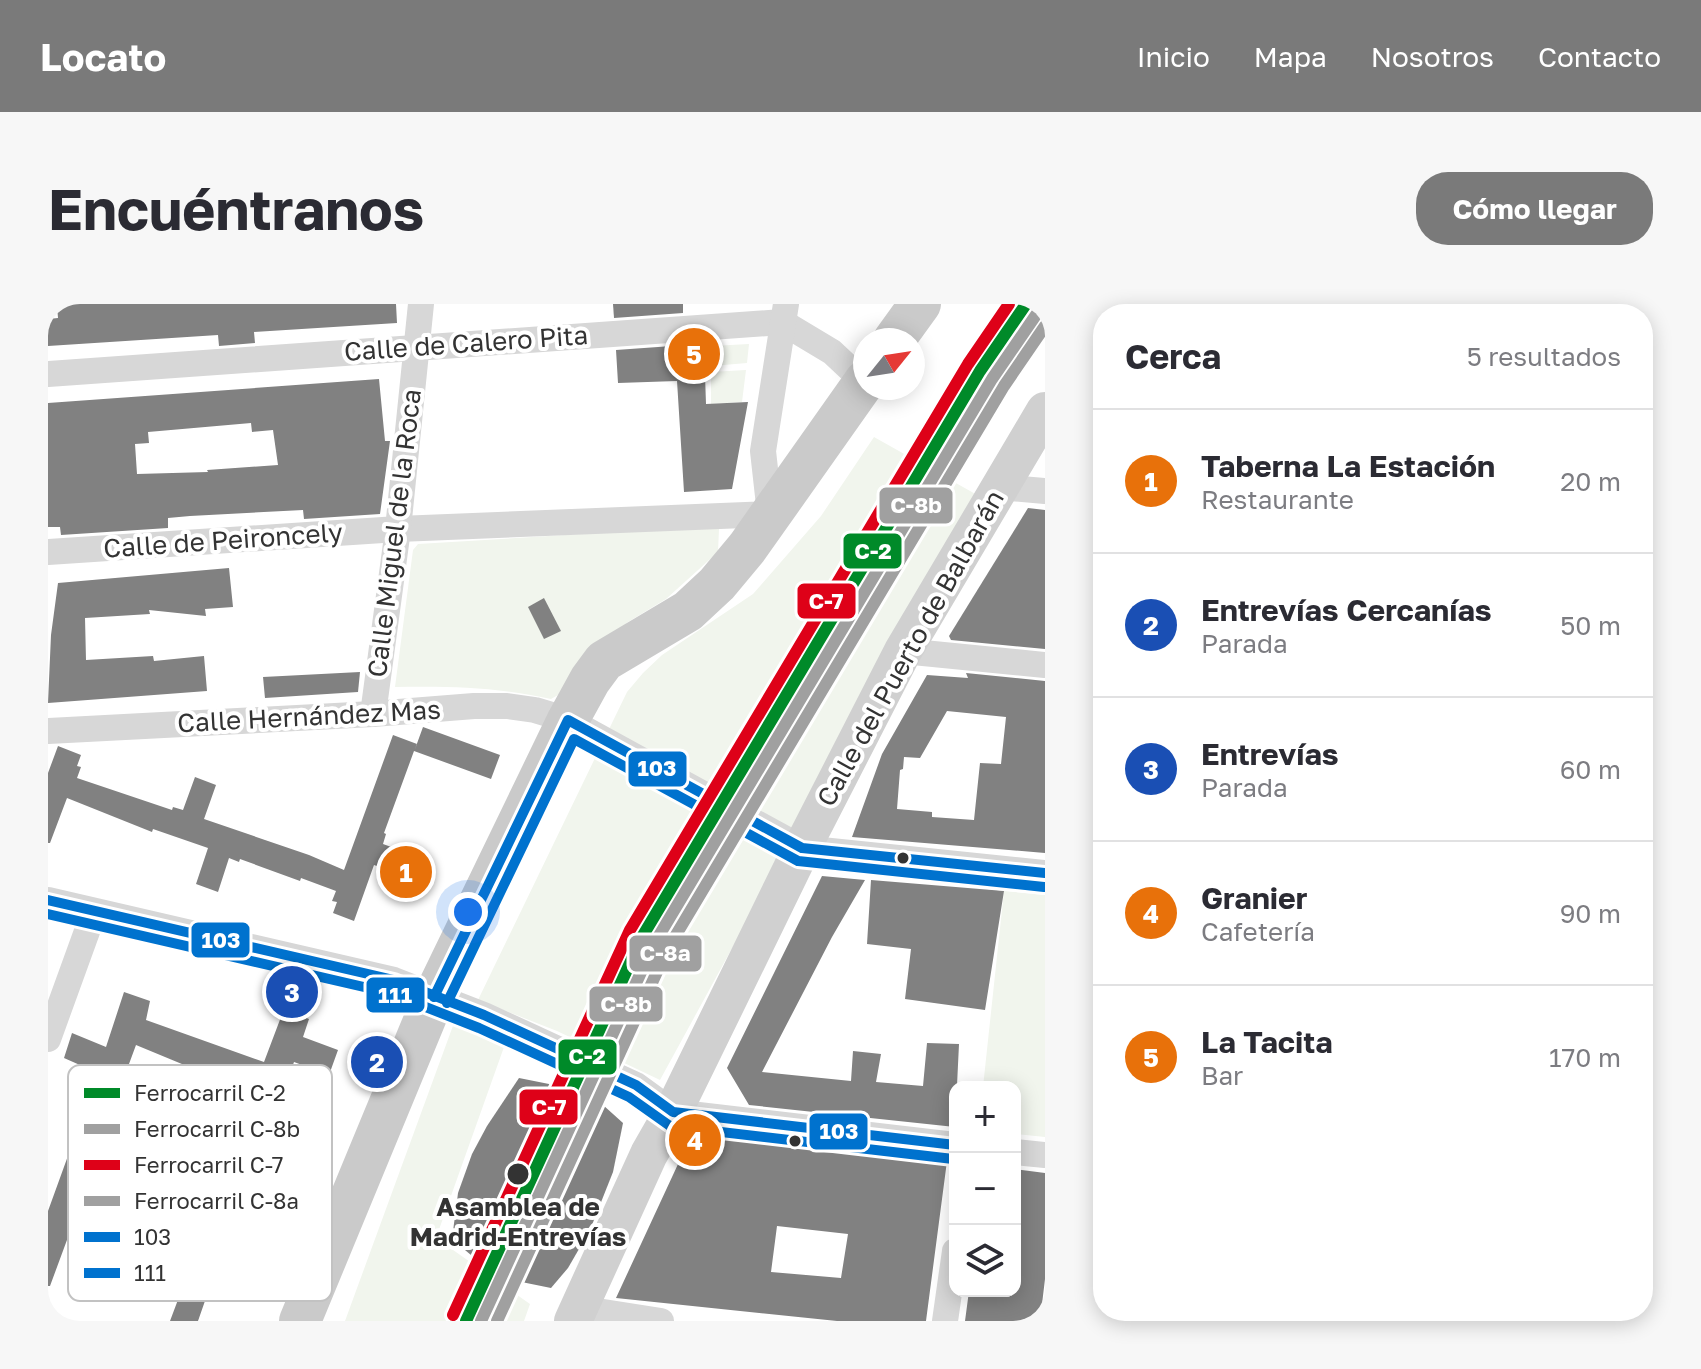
<!DOCTYPE html>
<html lang="es">
<meta charset="utf-8">
<style>
body{margin:0;font-family:"Golos Text",sans-serif;background:#f7f7f7;color:#2b2b33}
.controls{position:absolute;right:24px;bottom:24px;display:grid;overflow:hidden;border-radius:16px;box-shadow:0 4px 20px #0003}
.controls button{width:72px;height:72px;display:grid;place-items:center;padding:0;border:0;border-bottom:2px solid #e1e1e2;background:#fff;color:#2b2b33;font:40px sans-serif}
.compass{position:absolute;left:805px;top:24px;width:72px;height:72px;border-radius:50%;background:#fff;box-shadow:0 4px 20px #0003;rotate:60deg}
.you{position:absolute;left:420px;top:608px;width:28px;height:28px;margin:-20px;border:6px solid #fff;border-radius:50%;background:#1a73e8;box-shadow:0 0 0 12px #1a73e833}
.badge{display:grid;place-items:center;width:52px;height:52px;border-radius:50%;background:#7a7a7a;color:#fff;font-size:26px;font-weight:700}
.pin{position:absolute;translate:-50% -50%;border:4px solid #fff;box-shadow:0 2px 8px #0006}
.list{margin:0;padding:0;list-style:none}
h2{display:flex;justify-content:space-between;align-items:center;height:104px;margin:0;padding:0 32px;font-size:34px}
h2 small{font-size:26px;font-weight:400;color:#7c7c81}
.list li{display:grid;grid-template-columns:52px 1fr auto;gap:24px;align-items:center;box-sizing:border-box;height:144px;padding:0 32px;border-top:2px solid #e1e1e2}
.list b{display:block;font-size:30px;white-space:nowrap}
.list p{margin:0;font-size:26px;white-space:nowrap;color:#7c7c81}
.list em{font-size:26px;font-style:normal;color:#7c7c81}
.icon{flex:none;width:44px;height:44px;fill:none;stroke:currentColor;stroke-width:2;stroke-linecap:round;stroke-linejoin:round}
.map{position:relative;flex:none;width:997px;height:1017px;overflow:hidden;border-radius:32px}
header{display:flex;align-items:center;gap:48px;box-sizing:border-box;height:112px;padding:0 40px;background:#7a7a7a;color:#fff}
header strong{font-size:38px}
nav{display:flex;gap:44px;margin-inline-start:auto;font-size:28px}
.intro{display:flex;align-items:center;justify-content:space-between;box-sizing:border-box;height:192px;padding:0 48px}
h1{margin:0;font-size:56px}
.button{padding:20px 36px;border-radius:32px;background:#7a7a7a;color:#fff;font-size:28px;font-weight:700}
main{display:flex;gap:48px;padding:0 48px}
aside{flex:1;background:#fff;border-radius:32px;box-shadow:0 4px 20px #0003}
.map>svg:first-child{display:block}
.green{fill:#f1f5ed}
.building{fill:#818181;fill-rule:evenodd}
.lines{fill:none;stroke-linecap:round;stroke-linejoin:round}
.street{stroke:#d7d7d7;stroke-width:26}
.secondary{stroke:#d0d0d0;stroke-width:38}
.primary{stroke:#cacaca;stroke-width:42}
.bus-1-casing{stroke:#fff;stroke-width:16}
.bus-2-casing{stroke:#fff;stroke-width:16}
.bus-1{stroke:#0072ce;stroke-width:10}
.bus-2{stroke:#0072ce;stroke-width:10}
.rail-1-casing{stroke:#fff;stroke-width:18}
.rail-2-casing{stroke:#fff;stroke-width:18}
.rail-3-casing{stroke:#fff;stroke-width:18}
.rail-4-casing{stroke:#fff;stroke-width:18}
.rail-1{stroke:#008a29;stroke-width:12}
.rail-2{stroke:#a0a0a0;stroke-width:12}
.rail-3{stroke:#de0118;stroke-width:12}
.rail-4{stroke:#a0a0a0;stroke-width:12}
.bus-dot{fill:#333;stroke:#fff;stroke-width:3}
.labels{text-anchor:middle;dominant-baseline:central;stroke-width:8;stroke-linejoin:round;paint-order:stroke}
.street-label{font-size:26px;fill:#333;stroke:#fff}
.stop-label{font-size:26px;font-weight:bold;fill:#333;stroke:#fff}
.key{fill:#fff;stroke:#c2c2c2;stroke-width:2}
.key-label{font-size:22px;fill:#333}
.line-badge{stroke:#fff;stroke-width:3}
.badge-label{font-size:22px;text-anchor:middle;font-weight:bold;fill:#fff}
</style>
<header>
<strong>Locato</strong>
<nav><a>Inicio</a><a>Mapa</a><a>Nosotros</a><a>Contacto</a></nav>
</header>
<div class="intro"><h1>Encuéntranos</h1><a class="button">Cómo llegar</a></div>
<main>
<div class="map">
<svg width="997" height="1017" viewBox="0 0 997 1017">
<rect width="100%" height="100%" fill="#fff"/>
<g class="green">
<path d="M701,40L699,59L664,62V42Z"/>
<path d="M698,66L694,98L663,100V68Z"/>
<path d="M826,133L931,192L612,776L509,727L430,696L579,388L595,369L614,351L705,290L773,212Z"/>
<path d="M665,222L671,225L670,248L618,295L580,318L534,358L510,391L503,395C448,383 402,382 347,383L365,246L370,240Z"/>
<path d="M956,587L997,591V833L967,830V783H935Z"/>
<path d="M406,719L456,743L388,934L482,1000L476,1017H297Z"/>
</g>
<g class="building">
<path d="M28,0H348L349,19L206,28L207,39L171,42L170,31L0,42V15L10,14L9,2Z"/>
<path d="M565,0H635V9L566,14Z"/>
<path d="M638,41V43L656,42L658,100L700,98L684,185L636,188L629,77L570,79L568,46Z"/>
<path d="M331,75L337,137H342L332,210L256,215L255,206L142,212L120,214V224L13,231L12,223H0V99ZM203,119L204,128L225,126L230,161L159,166L160,168L89,170L87,140L101,139L100,128Z"/>
<path d="M980,204L997,206V345L903,336L901,332Z"/>
<path d="M181,264L185,303L157,305L158,312L101,306L102,310L37,314L38,356L105,352L106,357L156,352L159,387L0,399L3,331L10,279Z"/>
<path d="M496,294L513,327L496,335L480,303Z"/>
<path d="M312,368L310,388L217,394L215,373Z"/>
<path d="M918,369L997,377V549L804,533L834,450L879,371L920,374ZM899,407L958,413L953,460L932,459L926,516L884,513V508L849,505L852,466L855,465L856,453L872,454Z"/>
<path d="M375,423L452,451L443,475L366,447L336,529L338,530L335,540L368,552L360,574L326,561L306,617L285,609L289,598L284,597L288,587L253,574L252,577L192,555L191,558L181,554L170,588L148,580L160,544L105,525L104,528L19,494L2,539H0V469L10,442L33,451L29,462L33,463L29,474L124,506L125,503L135,506L147,473L168,481L156,515L261,551L296,566L345,431L369,440L367,445Z"/>
<path d="M774,572L817,576L784,633L714,768L803,777L805,747L833,750L828,778L875,782L879,739L911,740L907,823L701,801L679,764Z"/>
<path d="M823,576L956,587L937,706L857,695L863,645L819,640Z"/>
<path d="M76,688L102,697L98,716L216,758L236,705L261,715L255,733L290,746L281,771L246,758L193,909L230,924L223,948L180,931L150,1017H122L143,961L26,917L2,982H0V907L50,769L16,754L24,729L58,743ZM88,741L204,789L156,936L33,890Z"/>
<path d="M471,774L516,783L555,801L575,819L565,868L542,926L520,964L503,984L449,973L404,935L410,889L424,850L439,822Z"/>
<path d="M661,828L674,830V834L899,857L878,1017H789L568,994L637,845L646,834ZM729,922L800,930L793,974L723,968Z"/>
<path d="M967,865L997,869V975L992,1017H917L921,987H967Z"/>
</g>
<g class="lines">
<g class="street">
<path d="M0,70L734,18L784,48L816,78"/>
<path d="M950,183L997,187"/>
<path d="M0,248L350,225L722,210L715,147L738,0"/>
<path d="M855,347L997,361"/>
<path d="M325,410L350,225L373,0"/>
<path d="M0,427L325,410L426,402H459L487,406L520,416L754,544L997,569"/>
<path d="M0,596L346,676L436,711L588,781L625,808L907,841"/>
<path d="M0,735L46,608"/>
<path d="M967,848L997,851"/>
<path d="M530,1004L613,1017"/>
<path d="M897,1017L907,947"/>
</g>
<path class="secondary" d="M525,1017L601,850L625,808L754,544L855,347L997,107"/>
<g class="primary">
<path d="M846,36L872,0"/>
<path d="M252,1017L386,693L520,416L542,376L556,357L640,307L669,280L699,244L817,77"/>
</g>
<g class="bus-1-casing">
<g id="bus-1">
<path d="M0,596L346,676L436,711L588,781L625,808L907,841"/>
<path d="M386,693L520,416L754,544L997,569"/>
</g>
</g>
<g class="bus-2-casing">
<g id="bus-2">
<path d="M0,610L342,689L431,724L581,793L622,822L905,855"/>
<path d="M399,699L526,435L750,557L996,583"/>
</g>
</g>
<use href="#bus-1" class="bus-1"/>
<use href="#bus-2" class="bus-2"/>
<g class="rail-1-casing">
<path id="rail-1" d="M418,1017L594,633L932,67L978,0"/>
</g>
<g class="rail-2-casing">
<path id="rail-2" d="M433,1017L606,640L944,75L990,8"/>
</g>
<g class="rail-3-casing">
<path id="rail-3" d="M405,1011L582,626L920,60L961,0"/>
</g>
<g class="rail-4-casing">
<path id="rail-4" d="M449,1017L619,646L956,82L997,22"/>
</g>
<use href="#rail-1" class="rail-1"/>
<use href="#rail-2" class="rail-2"/>
<use href="#rail-3" class="rail-3"/>
<use href="#rail-4" class="rail-4"/>
</g>
<g class="bus-dot">
<circle cx="855" cy="554" r="7"/>
<circle cx="747" cy="837" r="7"/>
<circle cx="470" cy="870" r="12"/>
</g>
<g class="labels">
<g class="street-label">
<text transform="translate(418 39) rotate(-4)">Calle de Calero Pita</text>
<text transform="translate(346 229) rotate(-83)">Calle Miguel de la Roca</text>
<text transform="translate(175 236) rotate(-4)">Calle de Peironcely</text>
<text transform="translate(862 344) rotate(-61)">Calle del Puerto de Balbarán</text>
<text transform="translate(261 412) rotate(-3)">Calle Hernández Mas</text>
</g>
<g class="stop-label">
<text x="470" y="902">Asamblea de<tspan x="470" dy="30">Madrid-Entrevías</tspan></text>
</g>
</g>
<rect x="20" y="761" width="264" height="236" rx="12" class="key"/>
<rect x="36" y="784" width="36" height="10" fill="#008a29"/>
<rect x="36" y="820" width="36" height="10" fill="#a0a0a0"/>
<rect x="36" y="856" width="36" height="10" fill="#de0118"/>
<rect x="36" y="892" width="36" height="10" fill="#a0a0a0"/>
<rect x="36" y="928" width="36" height="10" fill="#0072ce"/>
<rect x="36" y="964" width="36" height="10" fill="#0072ce"/>
<g class="key-label">
<text x="86" y="797">Ferrocarril C-2</text>
<text x="86" y="833">Ferrocarril C-8b</text>
<text x="86" y="869">Ferrocarril C-7</text>
<text x="86" y="905">Ferrocarril C-8a</text>
<text x="86" y="941">103</text>
<text x="86" y="977">111</text>
</g>
<g class="line-badge">
<rect x="830" y="182" width="76" height="39" rx="8" fill="#a0a0a0"/>
<rect x="794" y="228" width="61" height="38" rx="8" fill="#008a29"/>
<rect x="748" y="278" width="61" height="38" rx="8" fill="#de0118"/>
<rect x="579" y="446" width="61" height="38" rx="8" fill="#0072ce"/>
<rect x="142" y="617" width="61" height="38" rx="8" fill="#0072ce"/>
<rect x="580" y="630" width="75" height="39" rx="8" fill="#a0a0a0"/>
<rect x="317" y="672" width="61" height="38" rx="8" fill="#0072ce"/>
<rect x="540" y="681" width="76" height="38" rx="8" fill="#a0a0a0"/>
<rect x="509" y="734" width="61" height="38" rx="8" fill="#008a29"/>
<rect x="470" y="784" width="61" height="38" rx="8" fill="#de0118"/>
<rect x="760" y="808" width="61" height="39" rx="8" fill="#0072ce"/>
</g>
<g class="badge-label">
<text x="868" y="209">C-8b</text>
<text x="825" y="255">C-2</text>
<text x="778" y="305">C-7</text>
<text x="609" y="472">103</text>
<text x="173" y="644">103</text>
<text x="617" y="657">C-8a</text>
<text x="347" y="699">111</text>
<text x="578" y="708">C-8b</text>
<text x="539" y="760">C-2</text>
<text x="501" y="811">C-7</text>
<text x="791" y="835">103</text>
</g>
</svg>
<div class="controls">
<button>+</button>
<button>−</button>
<button><svg class="icon" aria-label="layers" viewBox="0 0 24 24"><path d="M12 4l9 5-9 5-9-5zM3 14l9 5 9-5"/></svg></button>
</div>
<svg class="compass" viewBox="-18 -18 36 36"><path d="M0-13l5 13h-10z" fill="#e53935"/><path d="M0 13l5-13h-10z" fill="#7c7c81"/></svg>
<div class="you"></div>
<div class="pin badge" style="left:358px;top:568px;background:#e8710a">1</div>
<div class="pin badge" style="left:329px;top:758px;background:#1a4fb4">2</div>
<div class="pin badge" style="left:244px;top:688px;background:#1a4fb4">3</div>
<div class="pin badge" style="left:647px;top:836px;background:#e8710a">4</div>
<div class="pin badge" style="left:646px;top:50px;background:#e8710a">5</div>
</div>
<aside>
<h2>Cerca<small>5 resultados</small></h2>
<ul class="list">
<li><span class="badge" style="background:#e8710a">1</span><div><b>Taberna La Estación</b><p>Restaurante</p></div><em>20 m</em></li>
<li><span class="badge" style="background:#1a4fb4">2</span><div><b>Entrevías Cercanías</b><p>Parada</p></div><em>50 m</em></li>
<li><span class="badge" style="background:#1a4fb4">3</span><div><b>Entrevías</b><p>Parada</p></div><em>60 m</em></li>
<li><span class="badge" style="background:#e8710a">4</span><div><b>Granier</b><p>Cafetería</p></div><em>90 m</em></li>
<li><span class="badge" style="background:#e8710a">5</span><div><b>La Tacita</b><p>Bar</p></div><em>170 m</em></li>
</ul>
</aside>
</main>
